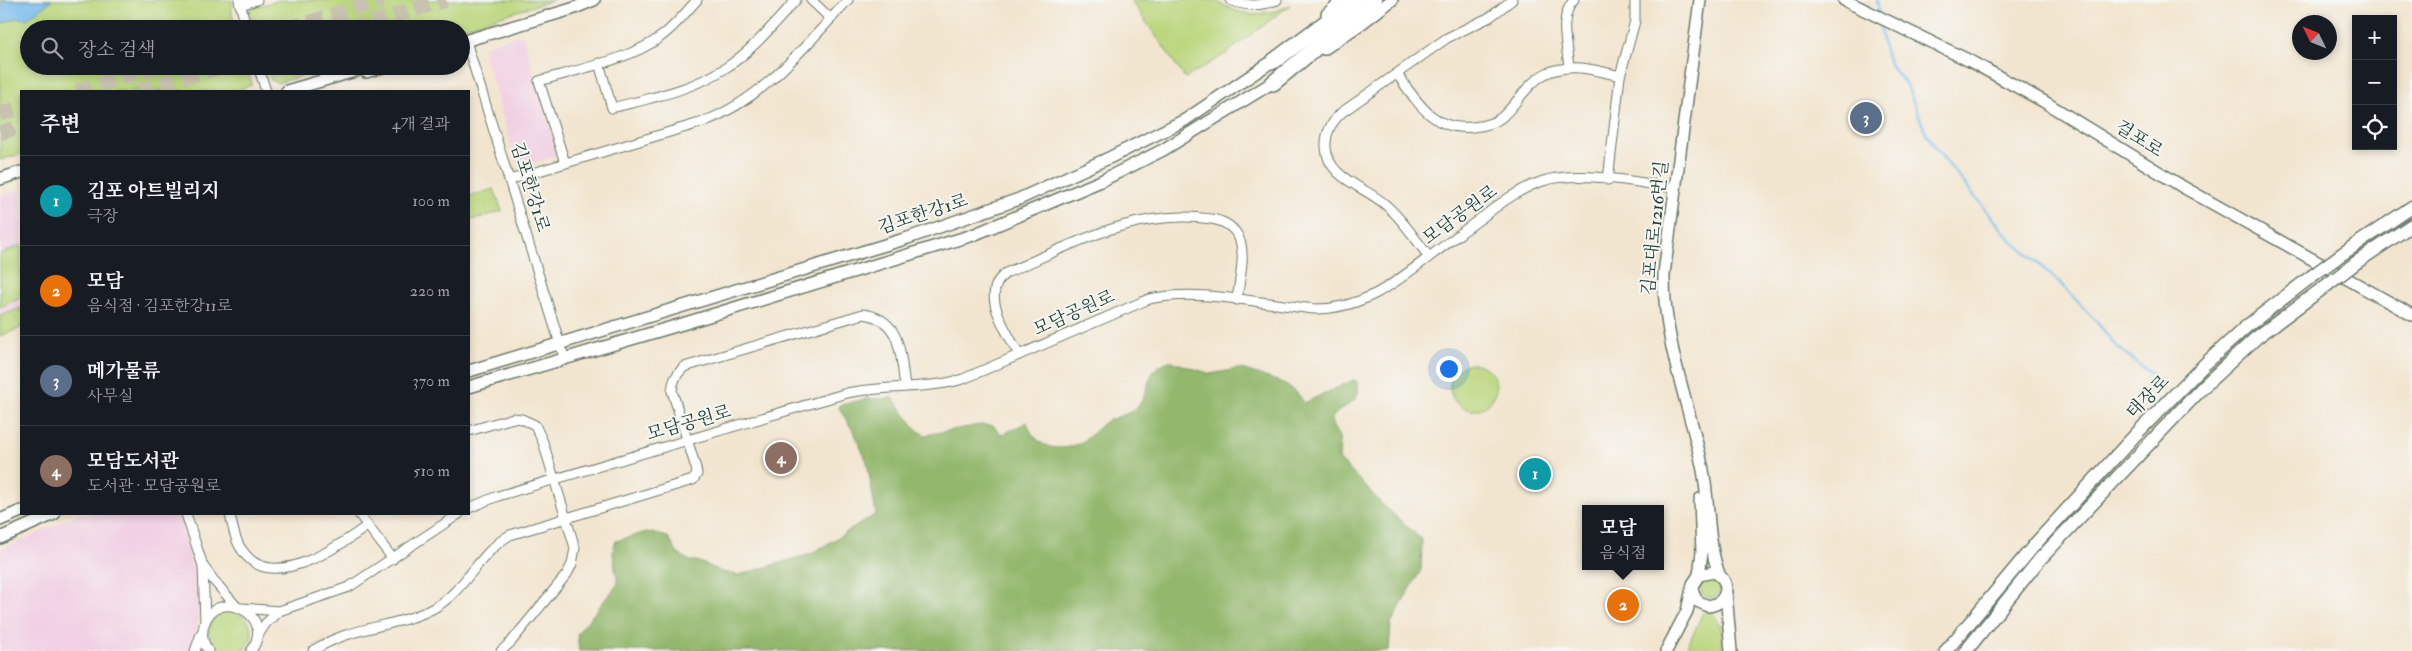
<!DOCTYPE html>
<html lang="ko">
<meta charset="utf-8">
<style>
body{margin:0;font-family:"IM FELL Double Pica","Noto Serif KR",serif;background:#242831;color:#f1f3f6}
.controls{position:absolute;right:15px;top:15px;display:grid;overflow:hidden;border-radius:0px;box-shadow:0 2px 8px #0003}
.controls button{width:45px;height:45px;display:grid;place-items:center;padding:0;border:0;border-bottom:1px solid #363941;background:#171b24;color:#f1f3f6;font:25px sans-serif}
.compass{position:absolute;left:2292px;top:15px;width:45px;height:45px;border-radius:50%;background:#171b24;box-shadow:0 2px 8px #0003;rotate:313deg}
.you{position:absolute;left:1448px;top:368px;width:18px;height:18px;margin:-12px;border:4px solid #fff;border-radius:50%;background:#1a73e8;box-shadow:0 0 0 8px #1a73e833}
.badge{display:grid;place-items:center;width:32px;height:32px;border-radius:50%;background:#b45309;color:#fff;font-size:16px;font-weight:700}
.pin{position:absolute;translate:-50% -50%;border:2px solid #fff;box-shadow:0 1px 5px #0006}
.popup{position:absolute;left:1582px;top:505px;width:82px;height:65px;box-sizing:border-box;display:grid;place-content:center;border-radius:0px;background:#171b24;filter:drop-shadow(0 1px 4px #0005);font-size:16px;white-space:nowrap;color:#9ea1a6}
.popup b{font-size:19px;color:#f1f3f6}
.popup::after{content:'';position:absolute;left:50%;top:100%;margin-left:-10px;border:10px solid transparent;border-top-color:#171b24}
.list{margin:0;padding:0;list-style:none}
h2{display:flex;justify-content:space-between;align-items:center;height:65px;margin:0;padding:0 20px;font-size:21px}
h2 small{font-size:16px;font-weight:400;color:#9ea1a6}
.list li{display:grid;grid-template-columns:32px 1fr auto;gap:15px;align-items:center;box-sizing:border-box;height:90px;padding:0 20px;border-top:1px solid #363941}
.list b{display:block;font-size:19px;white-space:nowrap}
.list p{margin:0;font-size:16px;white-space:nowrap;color:#9ea1a6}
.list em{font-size:16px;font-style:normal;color:#9ea1a6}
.icon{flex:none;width:28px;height:28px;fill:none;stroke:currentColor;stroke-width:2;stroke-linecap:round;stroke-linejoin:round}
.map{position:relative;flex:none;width:2412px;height:651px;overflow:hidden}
.search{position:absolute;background:#171b24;box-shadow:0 2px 8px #0003;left:20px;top:20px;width:450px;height:55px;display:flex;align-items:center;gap:12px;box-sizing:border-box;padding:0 18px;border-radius:28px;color:#9ea1a6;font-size:19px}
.panel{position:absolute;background:#171b24;box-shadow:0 2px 8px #0003;left:20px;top:90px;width:450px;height:425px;border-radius:0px}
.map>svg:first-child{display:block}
.built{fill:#f1d0e3}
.green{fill:#bad67c;stroke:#6c8a58}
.forest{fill:#93b76c;stroke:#597a50}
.water{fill:#77baed;stroke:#4b7c90}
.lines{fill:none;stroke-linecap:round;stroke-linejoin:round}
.stream{stroke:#77baed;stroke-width:2.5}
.highway-tunnel{stroke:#c8c3b0;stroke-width:15;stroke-dasharray:15 8;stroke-linecap:butt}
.street-casing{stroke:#69786a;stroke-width:11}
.secondary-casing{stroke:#69786a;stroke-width:14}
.primary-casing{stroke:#69786a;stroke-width:15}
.highway-casing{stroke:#69786a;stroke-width:18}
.street{stroke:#fff;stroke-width:9}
.secondary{stroke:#fff;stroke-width:11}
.primary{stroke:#fff;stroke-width:12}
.highway{stroke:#fff;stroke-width:15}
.primary-bridge-casing{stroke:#69786a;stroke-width:15;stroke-linecap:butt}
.primary-bridge{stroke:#fff;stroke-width:12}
.labels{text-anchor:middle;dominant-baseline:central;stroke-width:4;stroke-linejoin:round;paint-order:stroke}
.street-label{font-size:18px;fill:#1f3d34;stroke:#f6f6f2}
</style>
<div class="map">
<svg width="2412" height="651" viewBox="0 0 2412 651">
<rect width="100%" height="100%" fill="#f6f6f2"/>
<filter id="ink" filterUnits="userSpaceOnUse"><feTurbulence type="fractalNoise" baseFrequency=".02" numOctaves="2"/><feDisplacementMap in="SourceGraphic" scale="10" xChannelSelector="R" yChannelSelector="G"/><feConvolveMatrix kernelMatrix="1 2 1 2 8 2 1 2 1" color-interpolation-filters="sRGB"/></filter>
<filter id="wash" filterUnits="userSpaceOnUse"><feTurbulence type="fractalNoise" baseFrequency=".0096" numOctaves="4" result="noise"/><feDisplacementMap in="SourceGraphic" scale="20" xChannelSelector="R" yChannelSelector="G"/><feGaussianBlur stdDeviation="1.12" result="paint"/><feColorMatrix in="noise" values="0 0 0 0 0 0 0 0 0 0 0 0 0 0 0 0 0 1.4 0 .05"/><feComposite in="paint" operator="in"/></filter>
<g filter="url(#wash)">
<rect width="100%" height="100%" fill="#f2e5cf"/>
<g class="built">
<path d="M522,34L558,155L523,167L516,162L483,49L490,44Z"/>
<path d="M21,189V308L0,316V196Z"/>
<path d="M80,514H178L194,573L200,604L196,634L189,651H0V550Z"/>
</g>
<g class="green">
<path d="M0,0H232V15L236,29H29V66H247L252,85L234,91H21V154L0,160Z"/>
<path d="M279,0H553L459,29H255L249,9Z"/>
<path d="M1131,0H1213L1236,11L1253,15L1276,11L1290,5L1227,53L1185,78Z"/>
<path d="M266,66H334L278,83L271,80Z"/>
<path d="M494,189L502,211L469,221V196Z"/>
<path d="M21,245V298L0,307V254Z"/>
<path d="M21,308V328L0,336V316Z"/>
<circle cx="1473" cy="387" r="23"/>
<circle cx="1710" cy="588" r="10"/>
<path d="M1711,609L1721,627L1723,651H1685L1703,613Z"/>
<path d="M225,611C242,611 252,620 252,637L243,651H216C203,636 207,619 225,611Z"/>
</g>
<path class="forest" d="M1170,361L1211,374L1237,369L1245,370L1283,383L1299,395L1304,403L1354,380L1356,381C1366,403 1341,404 1332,418V425L1340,439L1339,459L1383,505L1422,540L1421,570L1391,623L1389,651H579L577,634L618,584C617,571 609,552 616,541L647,532L668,537L677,553L690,561H697L722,572L739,575L811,554L876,514L867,462L855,434L839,408L840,405L865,399L893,398L916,429L925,435L980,425L994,426L1002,435L1027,422C1029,427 1031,434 1036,438C1047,452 1071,450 1085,440C1092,435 1098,427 1105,422C1116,416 1132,415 1139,405C1152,388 1145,367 1170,361Z"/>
<path class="water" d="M4,0H52L27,19L17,18L0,24V7Z"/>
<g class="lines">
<g class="stream">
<path d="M1877,0L1879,13"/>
<path d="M1880,21L1883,44L1889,63L1907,86L1925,131L1936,149L2010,239L2060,283L2096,321L2116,346L2156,378"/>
</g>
</g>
</g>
<g filter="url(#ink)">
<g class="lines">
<g class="highway-tunnel">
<path d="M287,29L383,0"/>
<path d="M349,29L446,0"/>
<path d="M77,91L161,66"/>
<path d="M139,91L223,66"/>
<path d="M0,114L21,108"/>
<path d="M0,133L21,126"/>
</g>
<g class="street-casing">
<g id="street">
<path d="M239,0L247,29"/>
<path d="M811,0L831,19"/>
<path d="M1230,0C1247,7 1261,6 1277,0"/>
<path d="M240,5L257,0"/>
<path d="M466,41L564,357"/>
<path d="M599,63L612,108C650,98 692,90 724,69C752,51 774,24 796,0"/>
<path d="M258,66L266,91"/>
<path d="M1569,67C1567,46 1558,17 1574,0"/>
<path d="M1397,74C1417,102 1434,132 1473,127C1483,126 1495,123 1502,117C1518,103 1529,80 1549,72C1574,63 1595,70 1620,76"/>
<path d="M565,163L539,81C575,70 629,60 659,38C674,28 685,13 697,0"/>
<path d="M509,180L703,122C764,99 804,47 848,0"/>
<path d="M1608,180L1620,76L1635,21V0"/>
<path d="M1429,257C1416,240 1404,221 1387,206C1367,187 1327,179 1326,147C1325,133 1331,123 1341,113L1447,38L1490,17L1512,0"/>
<path d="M1019,355C1007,330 978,294 1006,273C1069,246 1132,210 1202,218C1217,219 1230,222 1238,236C1247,253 1239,281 1237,300"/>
<path d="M469,431L513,418L522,419L535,425L543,442L575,548L572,564L567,574L511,642L501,651"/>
<path d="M469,508L498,496L847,393C886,385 926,390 963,379L1149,299C1200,288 1263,304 1315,309C1362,309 1394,284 1429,257C1448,243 1466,229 1484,216C1502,202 1521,188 1543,181C1578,170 1638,182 1675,188"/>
<path d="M186,514L203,566L205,621"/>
<path d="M230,514C232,525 235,541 242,550C270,594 338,547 367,526"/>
<path d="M359,514L393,559"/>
<path d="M203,566L215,582L237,607"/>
<path d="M242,608L279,611L349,587L459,514"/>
<path d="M257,637L266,623L279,611"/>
<path d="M195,651L201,634"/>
<path d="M209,651C203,644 201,635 204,625C215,586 278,613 251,651"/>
<path d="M313,651C349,626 395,628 432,609C465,592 478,553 510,535L693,480L697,474L696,468L672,391C673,380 676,375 684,367L863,314C902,319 900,354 905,386"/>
</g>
</g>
<g class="secondary-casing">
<g id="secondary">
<path d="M1700,0L1664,274C1663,340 1688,401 1702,465C1710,501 1706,539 1719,574"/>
<path d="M1844,0L1970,61L2043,101L2183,187L2412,315"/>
<path d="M1327,14L1343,0"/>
<path d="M461,42L572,9L594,0"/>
<path d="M1324,49L1362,23L1392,0"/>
<path d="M366,72L386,66"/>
<path d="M287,91L372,66"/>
<path d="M0,179L21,172"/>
<path d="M469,371L908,238L1019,199L1111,157L1185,120L1280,56"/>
<path d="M469,387L679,325L973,235L1101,181L1163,150L1280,78"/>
<path d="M0,520L21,511"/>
<path d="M0,538L54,514"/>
<path d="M1699,575L1702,552L1700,499"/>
<path d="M1726,593L1731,651"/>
<path d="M1666,651L1687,611L1693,584L1699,575L1714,572C1733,581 1728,604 1708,606L1697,601L1692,590"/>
</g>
</g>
<g class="primary-casing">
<g id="primary">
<path d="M2342,254L2412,207"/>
<path d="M2357,262L2412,225"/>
<path d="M1946,651L2037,542L2139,431L2205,364L2247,326L2312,276"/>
<path d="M1966,651L2040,559L2204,386L2256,338L2327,285"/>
</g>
</g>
<g class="highway-casing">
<g id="highway">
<path d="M1274,61L1356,0"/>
<path d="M1273,83L1374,0"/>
</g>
</g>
<use href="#street" class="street"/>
<use href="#secondary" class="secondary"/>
<use href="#primary" class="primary"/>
<use href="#highway" class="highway"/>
<g class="primary-bridge-casing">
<g id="primary-bridge">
<path d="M2312,276L2342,254"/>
<path d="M2327,285L2357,262"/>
</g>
</g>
<use href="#primary-bridge" class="primary-bridge"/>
</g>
</g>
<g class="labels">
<g class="street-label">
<text transform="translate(2139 139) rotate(32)">걸포로</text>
<text transform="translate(530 187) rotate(73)">김포한강1로</text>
<text transform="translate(923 214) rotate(-18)">김포한강1로</text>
<text transform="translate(1460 215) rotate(-36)">모담공원로</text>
<text transform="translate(1655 228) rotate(-84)">김포대로1216번길</text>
<text transform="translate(1074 313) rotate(-24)">모담공원로</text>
<text transform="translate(2148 397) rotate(-46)">태장로</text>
<text transform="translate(689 423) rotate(-16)">모담공원로</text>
</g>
</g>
</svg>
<div class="controls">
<button>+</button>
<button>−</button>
<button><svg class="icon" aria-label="locate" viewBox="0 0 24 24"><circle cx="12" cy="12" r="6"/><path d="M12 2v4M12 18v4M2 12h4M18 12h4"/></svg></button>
</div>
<svg class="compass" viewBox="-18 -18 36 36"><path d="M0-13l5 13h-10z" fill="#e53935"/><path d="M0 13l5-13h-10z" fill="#9ea1a6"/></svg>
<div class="you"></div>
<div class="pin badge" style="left:1535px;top:474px;background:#0f9aa8">1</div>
<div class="pin badge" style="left:1623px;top:605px;background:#e8710a">2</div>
<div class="popup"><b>모담</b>음식점</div>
<div class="pin badge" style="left:1866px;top:118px;background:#5c6f8a">3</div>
<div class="pin badge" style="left:781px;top:458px;background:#8d6e63">4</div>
<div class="search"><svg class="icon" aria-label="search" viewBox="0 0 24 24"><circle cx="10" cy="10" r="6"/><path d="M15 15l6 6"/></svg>장소 검색</div>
<section class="panel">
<h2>주변<small>4개 결과</small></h2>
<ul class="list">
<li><span class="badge" style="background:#0f9aa8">1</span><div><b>김포 아트빌리지</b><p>극장</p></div><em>100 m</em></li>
<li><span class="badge" style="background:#e8710a">2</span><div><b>모담</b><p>음식점 · 김포한강11로</p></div><em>220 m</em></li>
<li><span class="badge" style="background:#5c6f8a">3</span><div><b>메가물류</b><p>사무실</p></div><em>370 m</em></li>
<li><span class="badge" style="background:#8d6e63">4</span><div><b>모담도서관</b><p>도서관 · 모담공원로</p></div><em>510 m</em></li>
</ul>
</section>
</div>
